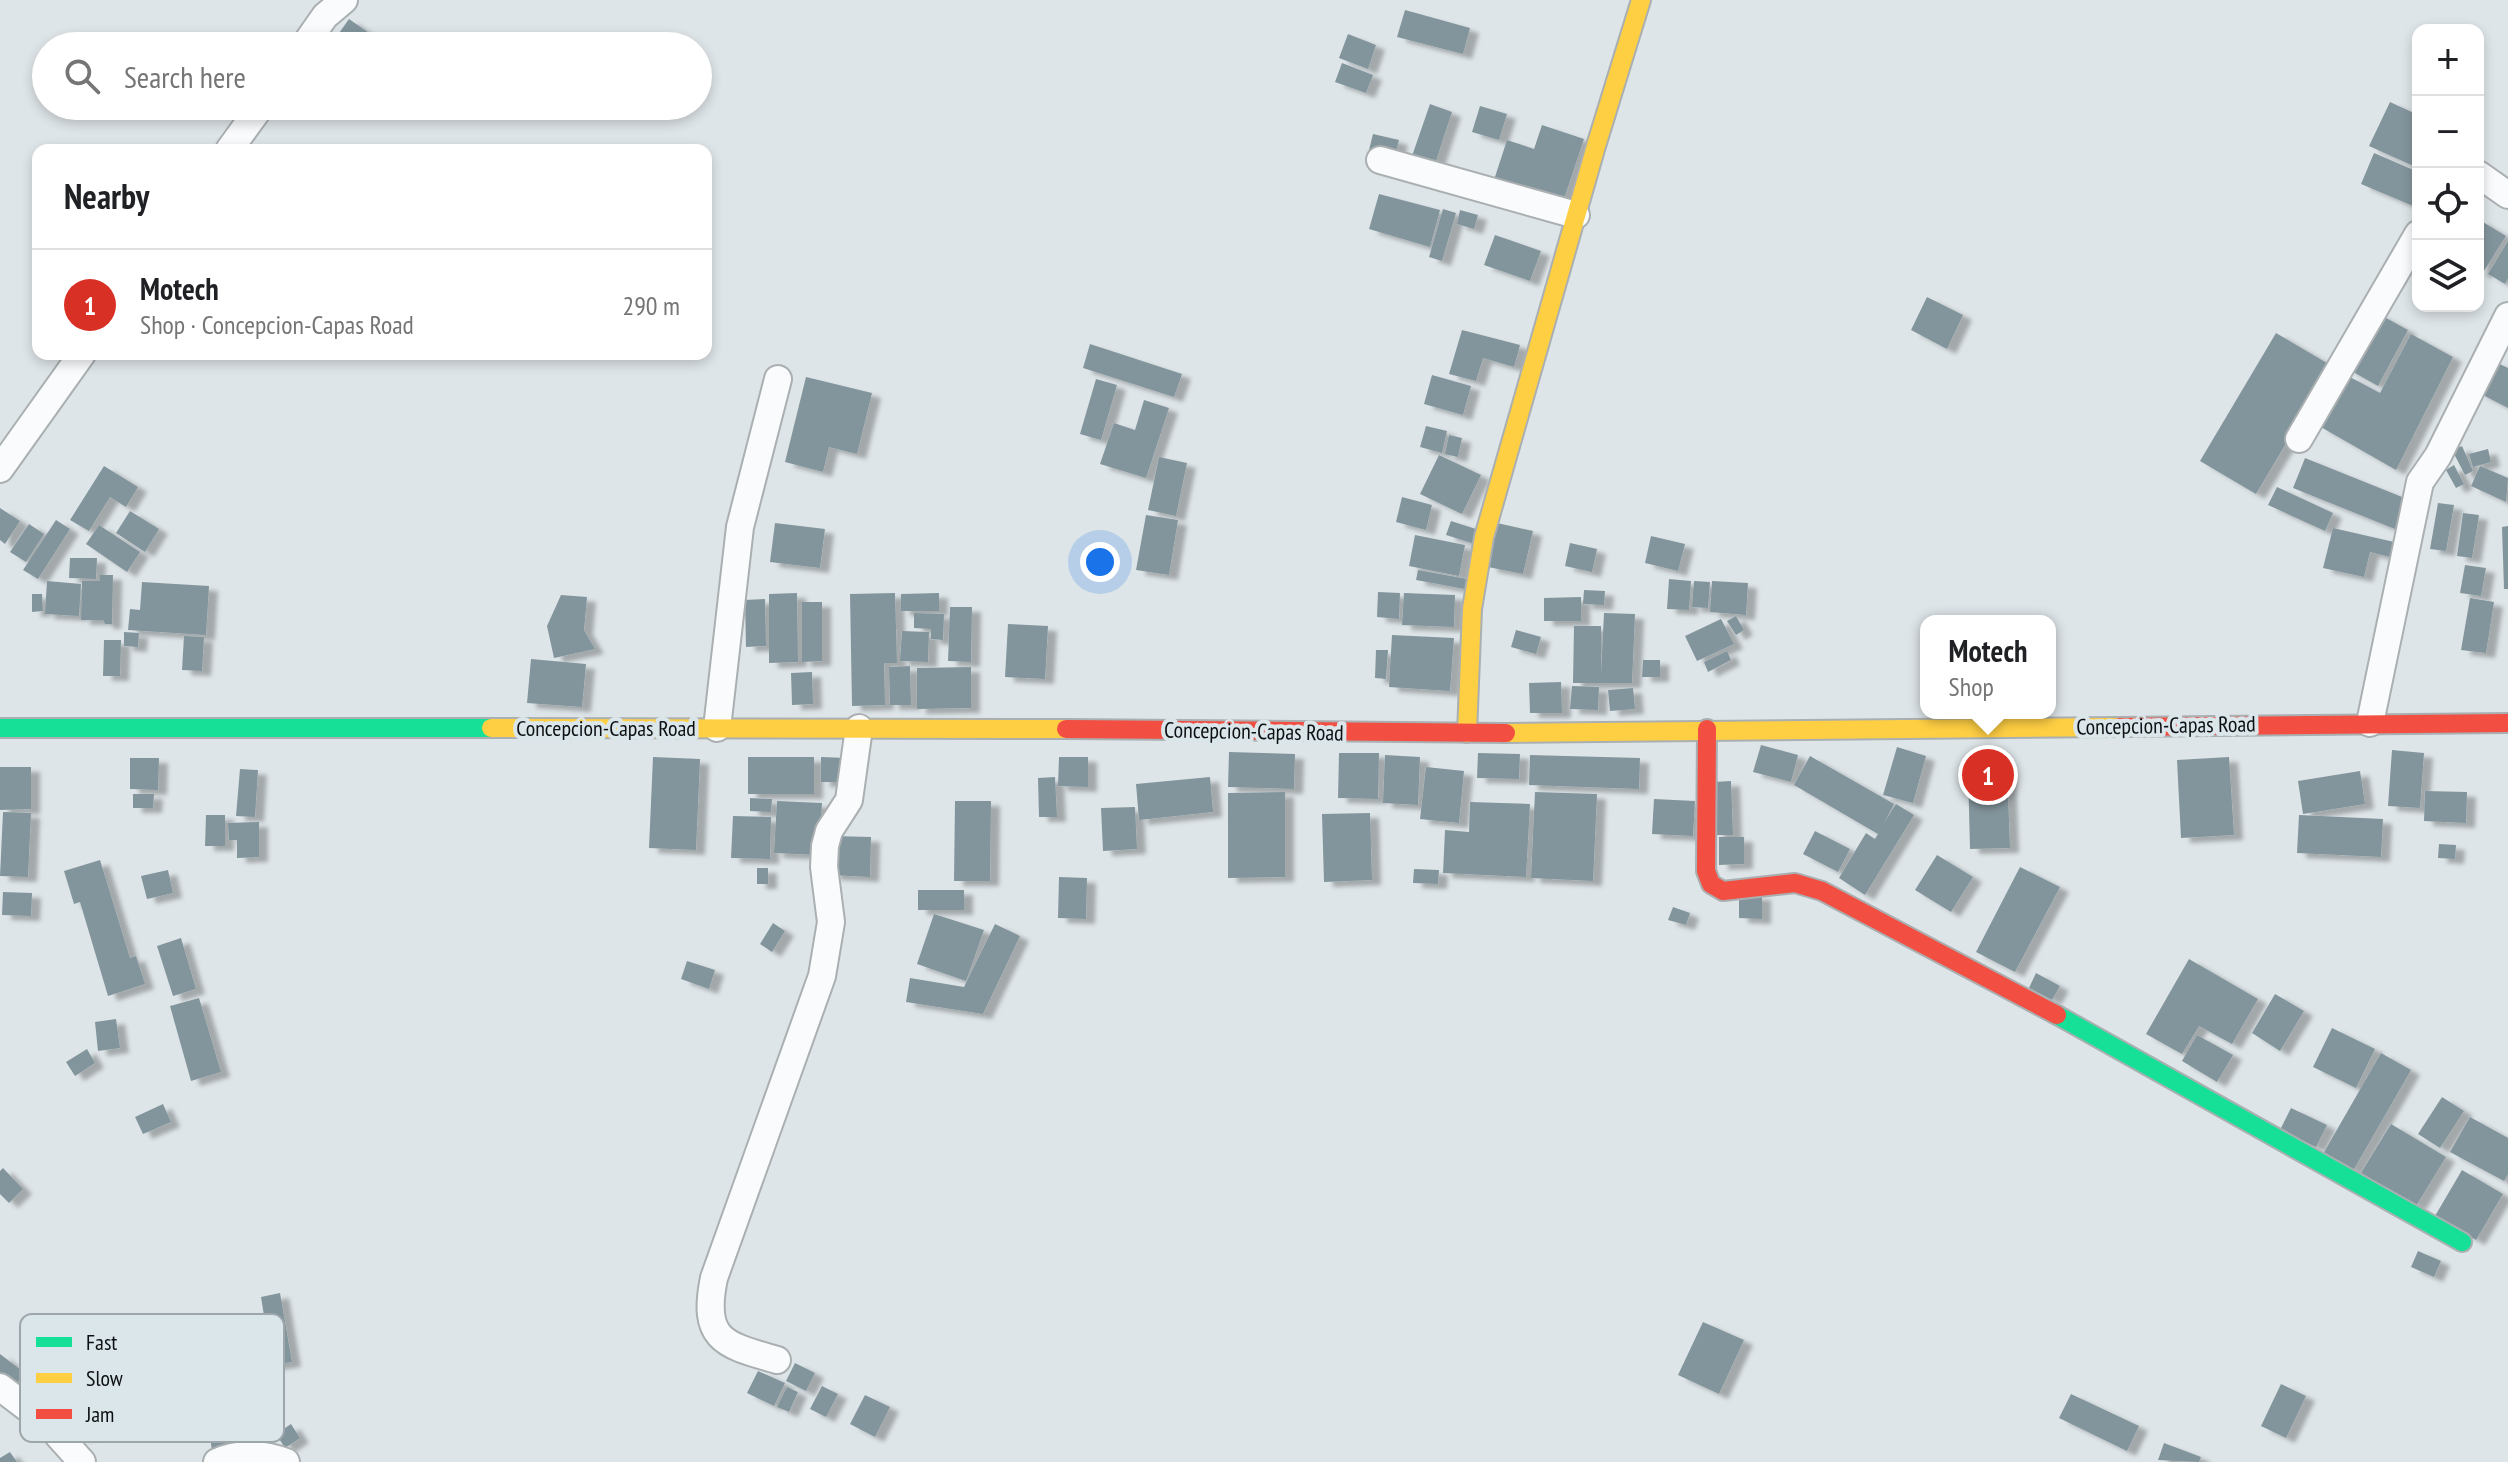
<!DOCTYPE html>
<meta charset="utf-8">
<style>
body{margin:0;font-family:"PT Sans Narrow",sans-serif;background:#f2f2f2;color:#202124}
.controls{position:absolute;right:24px;top:24px;display:grid;overflow:hidden;border-radius:16px;box-shadow:0 4px 12px #0003}
.controls button{width:72px;height:72px;display:grid;place-items:center;padding:0;border:0;border-bottom:2px solid #e0e0e0;background:#fff;color:#202124;font:40px sans-serif}
.you{position:absolute;left:1100px;top:562px;width:28px;height:28px;margin:-20px;border:6px solid #fff;border-radius:50%;background:#1a73e8;box-shadow:0 0 0 12px #1a73e833}
.badge{display:grid;place-items:center;width:52px;height:52px;border-radius:50%;background:#d93025;color:#fff;font-size:26px;font-weight:700}
.pin{position:absolute;translate:-50% -50%;border:4px solid #fff;box-shadow:0 2px 8px #0006}
.popup{position:absolute;left:1920px;top:615px;width:136px;height:104px;box-sizing:border-box;display:grid;place-content:center;border-radius:16px;background:#fff;filter:drop-shadow(0 2px 6px #0005);font-size:26px;white-space:nowrap;color:#757577}
.popup b{font-size:30px;color:#202124}
.popup::after{content:'';position:absolute;left:50%;top:100%;margin-left:-16px;border:16px solid transparent;border-top-color:#fff}
.list{margin:0;padding:0;list-style:none}
h2{display:flex;justify-content:space-between;align-items:center;height:104px;margin:0;padding:0 32px;font-size:34px}
h2 small{font-size:26px;font-weight:400;color:#757577}
.list li{display:grid;grid-template-columns:52px 1fr auto;gap:24px;align-items:center;box-sizing:border-box;height:112px;padding:0 32px;border-top:2px solid #e0e0e0}
.list b{display:block;font-size:30px;white-space:nowrap}
.list p{margin:0;font-size:26px;white-space:nowrap;color:#757577}
.list em{font-size:26px;font-style:normal;color:#757577}
.icon{flex:none;width:44px;height:44px;fill:none;stroke:currentColor;stroke-width:2;stroke-linecap:round;stroke-linejoin:round}
.map{position:relative;flex:none;width:2508px;height:1462px;overflow:hidden}
.search{position:absolute;background:#fff;box-shadow:0 4px 12px #0003;left:32px;top:32px;width:680px;height:88px;display:flex;align-items:center;gap:20px;box-sizing:border-box;padding:0 28px;border-radius:44px;color:#757577;font-size:30px}
.panel{position:absolute;background:#fff;box-shadow:0 4px 12px #0003;left:32px;top:144px;width:680px;height:216px;border-radius:16px}
.map>svg:first-child{display:block}
.building{fill:#83959c;filter:url(#shadow)}
.lines{fill:none;stroke-linecap:round;stroke-linejoin:round}
.street-casing{stroke:#aaafb1;stroke-width:30}
.fast-casing{stroke:#aaafb1;stroke-width:22}
.slow-casing{stroke:#aaafb1;stroke-width:22}
.jam-casing{stroke:#aaafb1;stroke-width:22}
.street{stroke:#fafbfc;stroke-width:26}
.fast{stroke:#16e098;stroke-width:18}
.slow{stroke:#ffcf43;stroke-width:18}
.jam{stroke:#f24e42;stroke-width:18}
.labels{text-anchor:middle;dominant-baseline:central;stroke-width:8;stroke-linejoin:round;paint-order:stroke}
.street-label{font-size:22px;fill:#0d1012;stroke:#dbe6eb}
.key{fill:#dbe6eb;stroke:#9da6aa;stroke-width:2}
.key-label{font-size:22px;fill:#0d1012}
</style>
<div class="map">
<svg width="2508" height="1462" viewBox="0 0 2508 1462">
<defs>
<filter id="shadow"><feDropShadow dx="9" dy="5" stdDeviation="2" flood-color="#0004"/></filter>
</defs>
<rect width="100%" height="100%" fill="#dee5e8"/>
<g class="building">
<path d="M1405,10L1470,28L1463,54L1397,37Z"/>
<path d="M349,19L388,46H336L332,43Z"/>
<path d="M1348,34L1376,45L1368,69L1339,58Z"/>
<path d="M1342,63L1373,75L1366,93L1335,82Z"/>
<path d="M2390,102L2418,115V168L2369,146Z"/>
<path d="M1430,104L1452,112L1435,164L1412,156Z"/>
<path d="M1480,106L1507,114L1499,140L1472,132Z"/>
<path d="M1542,125L1584,139L1562,205L1493,183L1507,140L1534,149Z"/>
<path d="M1373,134L1399,140L1395,156L1369,150Z"/>
<path d="M2374,153L2418,172V208L2361,184Z"/>
<path d="M1379,194L1440,210L1430,247L1369,229Z"/>
<path d="M1443,209L1456,213L1442,261L1429,257Z"/>
<path d="M1460,210L1478,215L1474,229L1457,224Z"/>
<path d="M2478,219L2506,236L2482,274L2478,271Z"/>
<path d="M1495,235L1541,251L1530,281L1484,265Z"/>
<path d="M2508,241V278L2505,284L2488,274Z"/>
<path d="M1927,297L1963,315L1947,349L1911,330Z"/>
<path d="M2377,313L2408,330L2378,386L2346,368Z"/>
<path d="M1462,330L1520,345L1514,367L1483,358L1476,381L1449,374Z"/>
<path d="M2276,333L2332,366L2256,494L2200,461Z"/>
<path d="M2411,334L2453,357L2396,470L2319,426L2348,376L2380,393Z"/>
<path d="M1090,344L1182,374L1174,397L1083,368Z"/>
<path d="M2493,361L2508,368V408L2477,392Z"/>
<path d="M1432,375L1471,386L1463,415L1424,404Z"/>
<path d="M806,377L872,393L857,454L829,447L823,472L785,462Z"/>
<path d="M1096,379L1117,385L1101,440L1080,434Z"/>
<path d="M1144,400L1169,408L1146,478L1100,464L1114,423L1135,430Z"/>
<path d="M1426,426L1447,431L1442,453L1420,447Z"/>
<path d="M1449,435L1462,438L1458,457L1445,454Z"/>
<path d="M2462,446L2473,471L2465,475L2452,450Z"/>
<path d="M2488,449L2491,462L2473,467L2469,454Z"/>
<path d="M1439,455L1481,475L1462,514L1420,494Z"/>
<path d="M1159,457L1187,463L1176,516L1148,510Z"/>
<path d="M2305,458L2407,499L2395,529L2293,488Z"/>
<path d="M2454,465L2464,484L2456,488L2446,470Z"/>
<path d="M104,466L138,487L126,507L110,497L89,531L70,520Z"/>
<path d="M2480,466L2508,478L2506,502L2471,486Z"/>
<path d="M2277,487L2333,513L2325,531L2268,505Z"/>
<path d="M1402,497L1432,505L1426,530L1396,522Z"/>
<path d="M2438,503L2454,505L2446,551L2430,549Z"/>
<path d="M0,508L20,521L5,544L0,540Z"/>
<path d="M130,511L159,529L145,552L116,533Z"/>
<path d="M2463,513L2479,515L2472,558L2457,556Z"/>
<path d="M1146,515L1178,520L1169,575L1136,570Z"/>
<path d="M56,520L70,529L38,579L23,570Z"/>
<path d="M1451,521L1479,530L1475,544L1446,535Z"/>
<path d="M775,523L825,529L820,568L770,562Z"/>
<path d="M1497,523L1533,531L1523,574L1488,567Z"/>
<path d="M29,524L44,534L26,562L10,552Z"/>
<path d="M99,525L140,552L127,572L86,544Z"/>
<path d="M2508,526V589H2504L2502,527Z"/>
<path d="M2333,528L2394,542L2390,557L2370,552L2364,577L2323,568Z"/>
<path d="M1415,535L1465,545L1459,576L1409,566Z"/>
<path d="M1651,536L1685,544L1678,571L1645,563Z"/>
<path d="M1570,543L1597,549L1592,572L1565,566Z"/>
<path d="M70,558H97L96,579L69,578Z"/>
<path d="M2465,565L2486,568L2481,596L2460,593Z"/>
<path d="M1418,570L1467,579L1465,589L1416,580Z"/>
<path d="M100,575H113L112,624H105L103,620H81L82,581H100Z"/>
<path d="M1669,579L1691,581L1689,610L1667,609Z"/>
<path d="M47,581L81,584L79,616L45,614Z"/>
<path d="M1694,581L1710,582L1708,608L1692,607Z"/>
<path d="M1712,581L1748,583L1746,615L1710,612Z"/>
<path d="M142,582L209,586L206,635L128,630L130,609L140,610Z"/>
<path d="M1584,590L1605,591L1604,605L1583,604Z"/>
<path d="M1378,592L1400,593L1399,619L1377,617Z"/>
<path d="M797,593L798,662L769,663V594Z"/>
<path d="M895,593L897,663H884L885,705L852,706L850,594Z"/>
<path d="M939,593V611H901V594Z"/>
<path d="M1404,593L1455,595L1454,627L1402,625Z"/>
<path d="M32,594H42L43,611L32,612Z"/>
<path d="M561,595L587,597L584,630L595,649L554,658L547,626Z"/>
<path d="M1581,597V621H1544V598Z"/>
<path d="M2470,598L2494,602L2486,653L2461,650Z"/>
<path d="M765,599L766,646L746,647L745,600Z"/>
<path d="M802,602H822V661L802,662Z"/>
<path d="M950,607H972L971,662L948,661Z"/>
<path d="M914,613L944,614L943,640L931,639V629L914,628Z"/>
<path d="M1604,613L1635,614L1632,683H1573L1574,626H1601V675Z"/>
<path d="M1736,616L1744,630L1736,635L1727,621Z"/>
<path d="M1721,619L1734,644L1697,661L1685,636Z"/>
<path d="M1008,624L1048,626L1045,679L1005,677Z"/>
<path d="M1516,630L1541,637L1536,654L1511,647Z"/>
<path d="M902,631L929,632L928,662L900,661Z"/>
<path d="M124,632L139,633L138,647L124,646Z"/>
<path d="M1392,635L1454,638L1450,691L1389,687Z"/>
<path d="M184,636L204,637L202,671L182,670Z"/>
<path d="M104,640H121L120,676H103Z"/>
<path d="M1376,650H1388L1386,679L1375,678Z"/>
<path d="M1727,651L1731,660L1708,672L1704,662Z"/>
<path d="M531,659L586,664L582,707L527,703Z"/>
<path d="M1643,660H1660V677H1642Z"/>
<path d="M910,666L911,705H890L889,667Z"/>
<path d="M971,667V708L917,709V668Z"/>
<path d="M812,672L813,704L792,705L791,673Z"/>
<path d="M1561,682L1562,713H1530L1529,683Z"/>
<path d="M1572,686L1599,687L1598,710L1570,709Z"/>
<path d="M1633,688L1635,709L1610,711L1608,690Z"/>
<path d="M1761,745L1798,755L1791,782L1753,772Z"/>
<path d="M1897,747L1926,756L1913,803L1883,795Z"/>
<path d="M2392,750L2424,753L2420,808L2388,806Z"/>
<path d="M1229,752L1295,754L1294,789L1228,787Z"/>
<path d="M1339,753H1379L1378,799L1338,798Z"/>
<path d="M1478,753L1520,754L1519,779L1477,778Z"/>
<path d="M1385,755L1420,757L1418,805L1383,803Z"/>
<path d="M1530,755L1640,758L1639,789L1529,785Z"/>
<path d="M1810,756L1894,804L1884,823L1896,804L1914,815L1865,895L1839,878L1866,833L1875,839L1878,834L1794,785Z"/>
<path d="M653,757L700,759L696,850L649,848Z"/>
<rect x="748" y="757" width="66" height="37"/>
<path d="M821,757L847,758L846,782H821Z"/>
<path d="M1059,757H1088V787L1058,786Z"/>
<path d="M2229,757L2234,835L2181,838L2177,760Z"/>
<path d="M130,758H159L158,790L130,789Z"/>
<path d="M0,767H31V809L0,810Z"/>
<path d="M1426,767L1464,771L1459,823L1420,819Z"/>
<path d="M2007,768L2010,848L1970,849L1968,769Z"/>
<path d="M240,769L258,770L255,817L236,816Z"/>
<path d="M2360,771L2365,804L2303,814L2298,781Z"/>
<path d="M1055,777L1057,817H1039L1038,778Z"/>
<path d="M1210,777L1213,812L1139,820L1136,784Z"/>
<path d="M1731,781L1733,835H1715L1714,782Z"/>
<path d="M2425,791L2467,792L2466,823L2424,821Z"/>
<path d="M1285,792V877L1228,878V793Z"/>
<path d="M1535,792L1597,794L1593,881L1531,878Z"/>
<path d="M133,794H154L153,808H133Z"/>
<path d="M750,798L772,799L771,812L750,811Z"/>
<path d="M1654,799L1695,801L1693,836L1652,834Z"/>
<path d="M777,801L822,803L819,855L774,853Z"/>
<path d="M955,801H991L990,881H954Z"/>
<path d="M1470,802L1530,804L1526,877L1443,873L1445,830L1469,832Z"/>
<path d="M1135,807L1137,849L1103,851L1101,808Z"/>
<path d="M3,812L31,813L28,877L0,876Z"/>
<path d="M1370,813L1372,880L1324,882L1322,814Z"/>
<path d="M206,815H225V846H205Z"/>
<path d="M2299,815L2383,819L2381,857L2297,853Z"/>
<path d="M733,816L771,817L770,859L731,858Z"/>
<path d="M259,822V857L237,858V840H229L228,823Z"/>
<path d="M1815,831L1850,849L1838,872L1803,854Z"/>
<path d="M832,836L871,837L870,877L831,875Z"/>
<path d="M1719,837H1744V864L1719,865Z"/>
<path d="M2439,844L2456,845L2455,859L2438,858Z"/>
<path d="M1937,855L1973,877L1951,912L1915,890Z"/>
<path d="M100,860L130,958L136,956L145,984L108,996L80,902L74,904L64,871Z"/>
<path d="M2020,867L2060,887L2015,972L1976,952Z"/>
<rect x="757" y="868" width="11" height="16"/>
<path d="M1414,869L1439,870L1438,884L1413,883Z"/>
<path d="M168,870L173,893L147,899L141,876Z"/>
<path d="M1059,877L1087,878L1086,919L1058,918Z"/>
<rect x="918" y="890" width="46" height="20"/>
<path d="M3,892L32,893L31,916L2,915Z"/>
<path d="M1739,895H1762V919L1739,918Z"/>
<path d="M1673,907L1690,913L1686,925L1668,920Z"/>
<path d="M934,914L984,930L966,981L917,964Z"/>
<path d="M773,923L785,931L772,952L760,944Z"/>
<path d="M995,924L1020,936L983,1014L906,1002L910,978L964,987Z"/>
<path d="M181,938L196,989L173,996L157,946Z"/>
<path d="M2189,959L2258,999L2232,1044L2199,1026L2182,1054L2146,1034Z"/>
<path d="M687,961L715,970L709,989L681,979Z"/>
<path d="M2036,973L2060,986L2052,1000L2029,988Z"/>
<path d="M2275,994L2304,1011L2280,1051L2252,1033Z"/>
<path d="M199,998L221,1072L191,1081L170,1006Z"/>
<path d="M116,1019L120,1048L98,1051L95,1022Z"/>
<path d="M2332,1028L2375,1049L2356,1088L2313,1067Z"/>
<path d="M2197,1035L2233,1055L2217,1082L2182,1061Z"/>
<path d="M87,1049L95,1063L75,1076L66,1062Z"/>
<path d="M2381,1053L2411,1070L2353,1171L2323,1154Z"/>
<path d="M2442,1097L2464,1111L2440,1148L2418,1134Z"/>
<path d="M163,1104L171,1122L143,1134L135,1117Z"/>
<path d="M2291,1108L2327,1125L2316,1147L2280,1130Z"/>
<path d="M2470,1117L2508,1138V1174L2504,1181L2450,1152Z"/>
<path d="M2391,1124L2446,1157L2416,1206L2361,1173Z"/>
<path d="M3,1168L23,1189L9,1203L0,1194V1171Z"/>
<path d="M2462,1170L2503,1194L2476,1240L2435,1216Z"/>
<path d="M2418,1251L2441,1261L2434,1277L2411,1267Z"/>
<path d="M280,1293L292,1362L272,1365L261,1297Z"/>
<path d="M1703,1322L1744,1340L1719,1394L1678,1375Z"/>
<path d="M0,1354L25,1373L13,1388L0,1378Z"/>
<path d="M795,1363L815,1373L806,1391L786,1381Z"/>
<path d="M66,1368L73,1377L62,1385L55,1376Z"/>
<path d="M758,1371L785,1383L774,1406L747,1393Z"/>
<path d="M43,1379L67,1405L49,1423L24,1397Z"/>
<path d="M2281,1384L2306,1396L2286,1438L2261,1426Z"/>
<path d="M822,1386L838,1394L826,1417L810,1409Z"/>
<path d="M787,1387L798,1392L789,1412L777,1407Z"/>
<path d="M2071,1394L2139,1426L2127,1451L2059,1418Z"/>
<path d="M865,1395L890,1407L875,1437L850,1424Z"/>
<path d="M232,1409L236,1427L214,1432L210,1415Z"/>
<path d="M75,1411L92,1430L82,1437L75,1428L69,1433L60,1422Z"/>
<path d="M291,1424L300,1438L285,1448L276,1434Z"/>
<path d="M232,1432L235,1447L212,1451L210,1436Z"/>
<path d="M2164,1443L2201,1457L2199,1462L2158,1460Z"/>
<path d="M10,1452L17,1462H0V1458Z"/>
</g>
<g class="lines">
<g class="street-casing">
<g id="street">
<path d="M304,46L325,16L344,0"/>
<path d="M229,150L261,106"/>
<path d="M1380,160L1576,215"/>
<path d="M2478,174L2508,195"/>
<path d="M2299,439L2418,234"/>
<path d="M0,469L82,354"/>
<path d="M2370,723L2420,482L2438,456L2508,316"/>
<path d="M717,728L740,527L778,379"/>
<path d="M777,1360C725,1345 701,1341 714,1278L822,976L831,922L824,867L825,846L829,831L849,800L859,728"/>
<path d="M0,1387L47,1423L82,1462"/>
<path d="M217,1462C239,1452 264,1454 286,1462"/>
</g>
</g>
<g class="fast-casing">
<g id="fast">
<path d="M0,728H491"/>
<path d="M2057,1015L2462,1242"/>
</g>
</g>
<g class="slow-casing">
<g id="slow">
<path d="M491,728L1066,729"/>
<path d="M1467,733L1472,609L1484,537L1596,146L1641,0"/>
<path d="M1506,733L2119,727"/>
</g>
</g>
<g class="jam-casing">
<g id="jam">
<path d="M2119,727L2508,723"/>
<path d="M1066,729L1506,733"/>
<path d="M1707,729L1706,871L1711,884L1723,891L1795,883L1822,891L2057,1015"/>
</g>
</g>
<use href="#street" class="street"/>
<use href="#fast" class="fast"/>
<use href="#slow" class="slow"/>
<use href="#jam" class="jam"/>
</g>
<g class="labels">
<g class="street-label">
<text transform="translate(2166 725) rotate(-1)">Concepcion-Capas Road</text>
<text x="606" y="728">Concepcion-Capas Road</text>
<text transform="translate(1254 731) rotate(1)">Concepcion-Capas Road</text>
</g>
</g>
<rect x="20" y="1314" width="264" height="128" rx="12" class="key"/>
<rect x="36" y="1337" width="36" height="10" fill="#16e098"/>
<rect x="36" y="1373" width="36" height="10" fill="#ffcf43"/>
<rect x="36" y="1409" width="36" height="10" fill="#f24e42"/>
<g class="key-label">
<text x="86" y="1350">Fast</text>
<text x="86" y="1386">Slow</text>
<text x="86" y="1422">Jam</text>
</g>
</svg>
<div class="controls">
<button>+</button>
<button>−</button>
<button><svg class="icon" aria-label="locate" viewBox="0 0 24 24"><circle cx="12" cy="12" r="6"/><path d="M12 2v4M12 18v4M2 12h4M18 12h4"/></svg></button>
<button><svg class="icon" aria-label="layers" viewBox="0 0 24 24"><path d="M12 4l9 5-9 5-9-5zM3 14l9 5 9-5"/></svg></button>
</div>
<div class="you"></div>
<div class="pin badge" style="left:1988px;top:775px">1</div>
<div class="popup"><b>Motech</b>Shop</div>
<div class="search"><svg class="icon" aria-label="search" viewBox="0 0 24 24"><circle cx="10" cy="10" r="6"/><path d="M15 15l6 6"/></svg>Search here</div>
<section class="panel">
<h2>Nearby<small></small></h2>
<ul class="list">
<li><span class="badge">1</span><div><b>Motech</b><p>Shop · Concepcion-Capas Road</p></div><em>290 m</em></li>
</ul>
</section>
</div>
